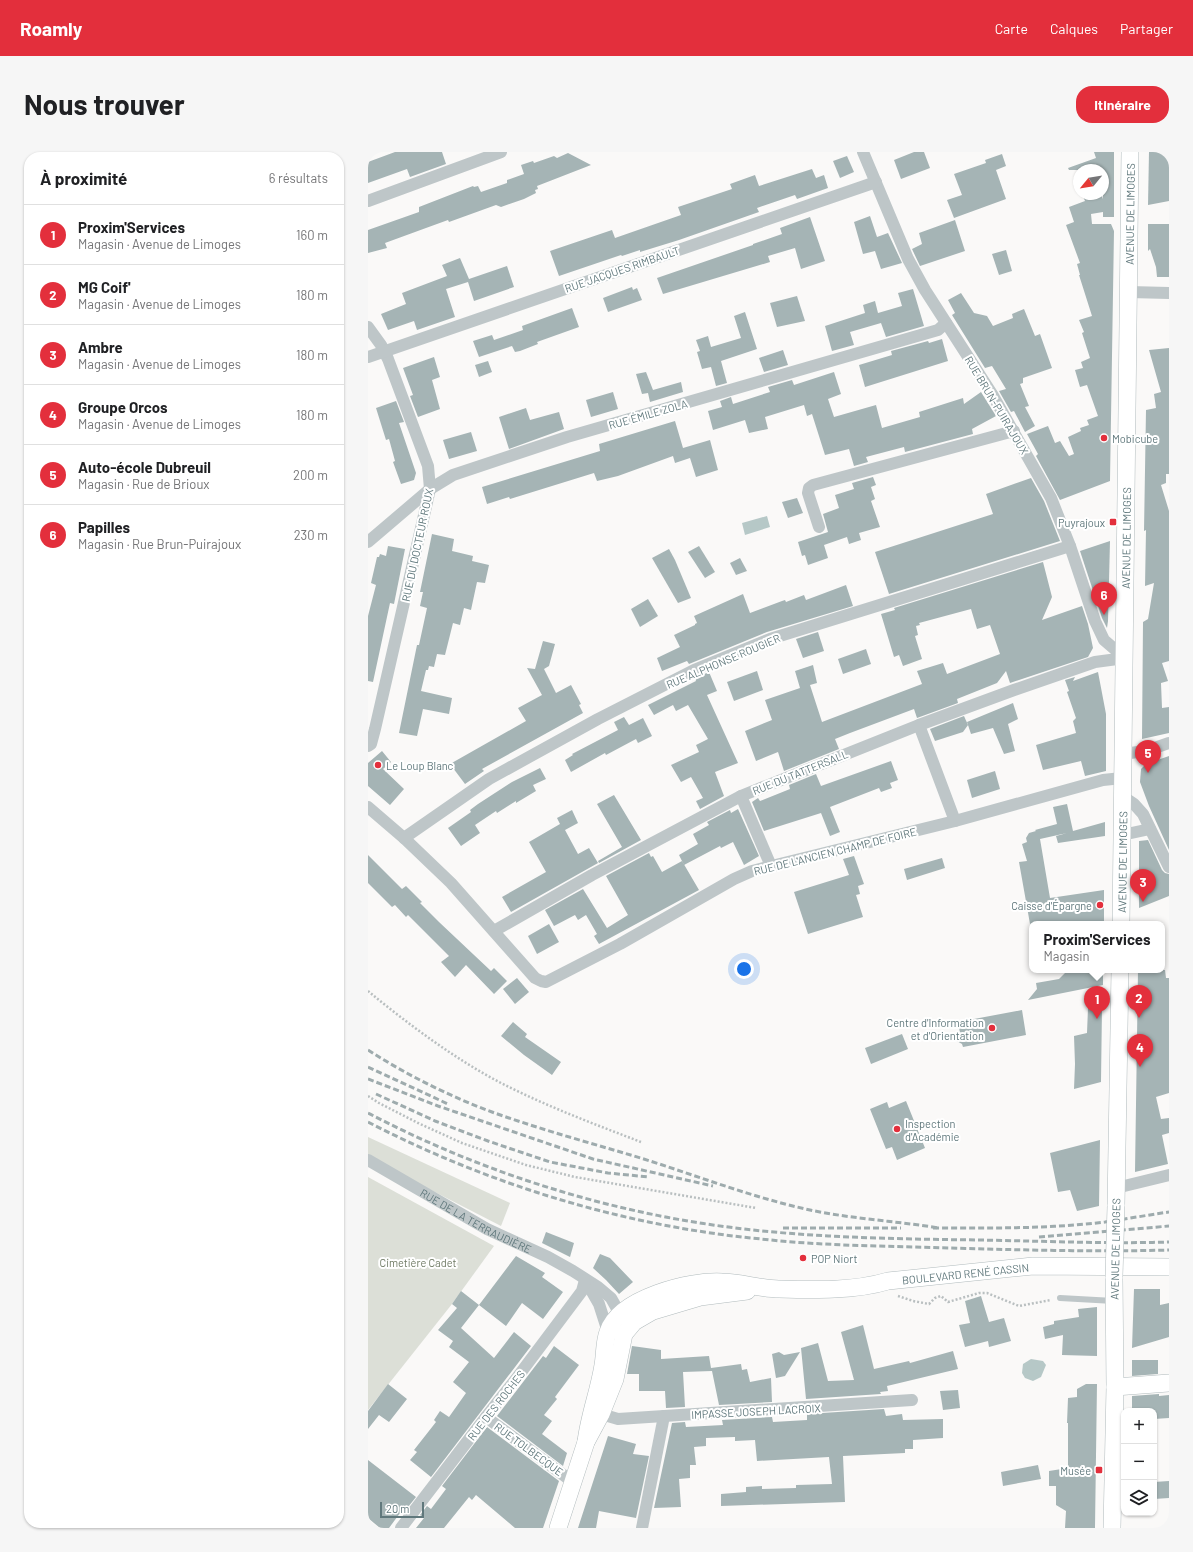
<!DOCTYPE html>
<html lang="fr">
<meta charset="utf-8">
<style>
body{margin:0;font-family:Barlow,sans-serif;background:#f6f6f6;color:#202124}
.controls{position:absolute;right:12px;bottom:12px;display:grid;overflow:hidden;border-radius:8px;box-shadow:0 1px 3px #0004}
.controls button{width:36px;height:36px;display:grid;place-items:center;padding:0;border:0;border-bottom:1px solid #e0e0e0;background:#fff;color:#202124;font:20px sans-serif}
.compass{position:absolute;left:705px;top:12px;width:36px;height:36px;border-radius:50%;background:#fff;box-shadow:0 1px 3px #0004;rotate:240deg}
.scale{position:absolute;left:12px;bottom:10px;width:44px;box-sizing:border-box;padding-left:4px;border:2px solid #60787c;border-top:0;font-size:11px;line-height:14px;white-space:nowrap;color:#60787c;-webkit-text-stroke:3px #fff;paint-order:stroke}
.you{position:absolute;left:376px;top:817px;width:14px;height:14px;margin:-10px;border:3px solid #fff;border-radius:50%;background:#1a73e8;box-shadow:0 0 0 6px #1a73e833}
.badge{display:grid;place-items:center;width:26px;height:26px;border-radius:50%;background:#e32f3c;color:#fff;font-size:13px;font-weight:700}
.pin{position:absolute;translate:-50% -33px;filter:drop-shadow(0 1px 2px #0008)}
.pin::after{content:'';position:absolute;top:21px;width:14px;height:12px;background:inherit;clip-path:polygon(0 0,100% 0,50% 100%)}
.popup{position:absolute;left:661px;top:769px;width:136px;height:52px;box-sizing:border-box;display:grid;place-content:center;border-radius:8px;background:#fff;filter:drop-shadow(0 1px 3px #0005);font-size:13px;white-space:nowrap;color:#757577}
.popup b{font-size:15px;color:#202124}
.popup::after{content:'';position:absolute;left:50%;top:100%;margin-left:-8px;border:8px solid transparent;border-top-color:#fff}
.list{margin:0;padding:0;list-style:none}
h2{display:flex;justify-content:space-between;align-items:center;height:52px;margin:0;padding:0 16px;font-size:17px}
h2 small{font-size:13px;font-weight:400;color:#757577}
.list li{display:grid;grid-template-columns:26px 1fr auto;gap:12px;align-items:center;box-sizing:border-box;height:60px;padding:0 16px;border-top:1px solid #e0e0e0}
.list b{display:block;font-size:15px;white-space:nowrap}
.list p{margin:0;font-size:13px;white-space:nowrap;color:#757577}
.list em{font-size:13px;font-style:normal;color:#757577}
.icon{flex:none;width:22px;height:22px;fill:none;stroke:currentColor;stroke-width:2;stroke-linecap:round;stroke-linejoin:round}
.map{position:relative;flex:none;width:801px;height:1376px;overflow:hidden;border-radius:16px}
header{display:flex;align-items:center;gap:24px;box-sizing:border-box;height:56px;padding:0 20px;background:#e32f3c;color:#fff}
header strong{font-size:19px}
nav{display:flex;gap:22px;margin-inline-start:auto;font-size:14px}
.intro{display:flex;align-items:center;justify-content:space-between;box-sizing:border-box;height:96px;padding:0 24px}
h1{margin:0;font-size:28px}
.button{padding:10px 18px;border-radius:16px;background:#e32f3c;color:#fff;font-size:14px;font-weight:700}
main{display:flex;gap:24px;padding:0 24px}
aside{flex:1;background:#fff;border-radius:16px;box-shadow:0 1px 3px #0004}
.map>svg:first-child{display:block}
.green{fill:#dcdfd7}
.water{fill:#b6c8c7}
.building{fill:#a5b4b5}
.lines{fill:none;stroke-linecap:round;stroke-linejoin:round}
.secondary-casing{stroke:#b1bbbd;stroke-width:18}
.path{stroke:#b9bfc0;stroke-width:2.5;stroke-dasharray:2 2;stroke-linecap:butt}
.service{stroke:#bec6c8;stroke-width:6}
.minor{stroke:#bec6c8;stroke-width:12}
.secondary{stroke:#fff;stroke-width:17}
.rail{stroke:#9eabad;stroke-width:3;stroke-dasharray:6 3;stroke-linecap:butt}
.secondary-bridge-casing{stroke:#b1bbbd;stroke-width:18;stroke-linecap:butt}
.secondary-bridge{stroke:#fff;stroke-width:17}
.poi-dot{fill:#e32f3c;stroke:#fff;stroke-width:1.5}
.labels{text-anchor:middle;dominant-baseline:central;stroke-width:4;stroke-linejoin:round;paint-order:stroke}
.street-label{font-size:11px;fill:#60787c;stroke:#fff}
.poi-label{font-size:11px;fill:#60787c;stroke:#fff;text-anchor:start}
.park-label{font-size:11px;fill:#6f7a64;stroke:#fff}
</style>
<header>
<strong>Roamly</strong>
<nav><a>Carte</a><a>Calques</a><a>Partager</a></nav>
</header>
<div class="intro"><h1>Nous trouver</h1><a class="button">Itinéraire</a></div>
<main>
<aside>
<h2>À proximité<small>6 résultats</small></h2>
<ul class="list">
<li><span class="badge">1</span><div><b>Proxim'Services</b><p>Magasin · Avenue de Limoges</p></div><em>160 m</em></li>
<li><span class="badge">2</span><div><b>MG Coif'</b><p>Magasin · Avenue de Limoges</p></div><em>180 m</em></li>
<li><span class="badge">3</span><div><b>Ambre</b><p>Magasin · Avenue de Limoges</p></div><em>180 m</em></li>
<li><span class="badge">4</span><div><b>Groupe Orcos</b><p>Magasin · Avenue de Limoges</p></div><em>180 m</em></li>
<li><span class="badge">5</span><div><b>Auto-école Dubreuil</b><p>Magasin · Rue de Brioux</p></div><em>200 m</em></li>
<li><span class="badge">6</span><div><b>Papilles</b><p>Magasin · Rue Brun-Puirajoux</p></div><em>230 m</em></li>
</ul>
</aside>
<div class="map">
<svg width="801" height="1376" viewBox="0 0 801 1376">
<rect width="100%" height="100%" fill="#faf9f8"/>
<g class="green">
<path d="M0,985L142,1051L133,1074L61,1037L0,1003Z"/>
<path d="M0,1025L126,1094L84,1152L0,1258Z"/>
</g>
<g class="water">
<path d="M399,364L402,375L377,383L374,371Z"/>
<path d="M663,1207L675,1209L678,1213L673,1225L665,1229L657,1226L654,1221L655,1212Z"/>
</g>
<g class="building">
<path d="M27,0H74L78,12L42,25L39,17L0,31V10Z"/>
<path d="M546,0H556L562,16L533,27L526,8Z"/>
<path d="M726,0H746V65H735V60L723,62L724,72H743L746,79L742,329L692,348L668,304L670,302L659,282L680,274L687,291L692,289L701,304L706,302L700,285L713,279L712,276L721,273L719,268L730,264L719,233L712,235L707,218L715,216L713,210L722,206L714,181L716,180L711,168L724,164L711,123H712L709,112L712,111L698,73L706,70L701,55L717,49L714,42H733L735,47V18H701L700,16L728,6Z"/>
<path d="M781,0H801V49L780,53Z"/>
<path d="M200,1L223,13L169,34L170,37L167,38L168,41L156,47L133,55L128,53L81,70L80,68L58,76L17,91L19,96L0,101V78L51,60V55L105,34L106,35L110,34L113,40L139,31V28L156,22L153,13L165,9L166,11L186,4L189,6Z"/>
<path d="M634,2L638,14L628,18L638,47L586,66L579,48L594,43L586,22L618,11L617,8Z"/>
<path d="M479,4L486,20L472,26L465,9Z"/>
<path d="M444,17L448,26L456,23L460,36L429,47L427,43L389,56L391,60L311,88L272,100V98L254,104L253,103L191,124L182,99L244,78L247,86L313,63L310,55L364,37L362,32L387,23L391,34Z"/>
<path d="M502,64L509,85L520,81L534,111L513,117L507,99L495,102L486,70Z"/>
<path d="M442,65L457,109L433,117L427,96L400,104L402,110L295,142L289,126L385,93V92L414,82L412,76Z"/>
<path d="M587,68L597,99L552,114L544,97L554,92L551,81Z"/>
<path d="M780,72H801V125H789L788,115L782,97L780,99Z"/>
<path d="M638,98L644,119L631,123L624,102Z"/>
<path d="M92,106L101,127L139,114L146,135L106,149L100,130L78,137L87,165L49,178L46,169L20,178L13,162L38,152L34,141L79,124L74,113Z"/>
<path d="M264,135L265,138L269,136L274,148L240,160L235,146Z"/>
<path d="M545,137L556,174L518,185L513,171L482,180L486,193L464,199L457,174L497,161L495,153L507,149L510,161L534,154L530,141Z"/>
<path d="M593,141L606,161L619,164L625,174L645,166L644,162L656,157L667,184L672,182L684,216L655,226V231L652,232L661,254L657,255L667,274L657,280L646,259L643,260L631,239L638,237L624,214L617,216L584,163L587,161L580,148Z"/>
<path d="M429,144L437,169L409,175L402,151Z"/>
<path d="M204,156L211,175L169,190L170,192L152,199L147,200L144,194L111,205L105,189L124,183L126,188L155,178L154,174Z"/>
<path d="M377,160L389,197L353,209L359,231L348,234L343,215L334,217L329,200L332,199L328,188L340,184L343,195L373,186L366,164Z"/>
<path d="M574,187L580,209L497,235L491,213L524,203L523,199L560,189L561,191Z"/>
<path d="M801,196V322H798V331L793,333L801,359V509L794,511L800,529L793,531L794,556L801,555V581L774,587L775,470L780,467L786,431L777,434L778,378L776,379L778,258L788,256L786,242L793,240L781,198Z"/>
<path d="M415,198L420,213L396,220L391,206Z"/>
<path d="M66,205L72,225L64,228L72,257L50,265L42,244L45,243L35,216Z"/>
<path d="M120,209L124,220L111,225L107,213Z"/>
<path d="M278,220L285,238L313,230L315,240L282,250L280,241L274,242L268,222Z"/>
<path d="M466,220L473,242L460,247L466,265L508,253L514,276L552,265L551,260L595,246L596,252L613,240L628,264L604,277L605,282L537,300L536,295L498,305L500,310L486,314L481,297L457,303L444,262L439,264L436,253L397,265L400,277L381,281L377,268L345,278L340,259L354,255L352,249L363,245L365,252L402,240L400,235L424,228L426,233Z"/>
<path d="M245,240L250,257L223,265L218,248Z"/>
<path d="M28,249L36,270L31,271L48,321L46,328L33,332L25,310L27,309L21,287L18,288L8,256Z"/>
<path d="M158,256L162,268L191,260L196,277L141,297L131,265Z"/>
<path d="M307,269L315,296L342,288L350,318L328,325L322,306L307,311L305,304L250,324L229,329L226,321L142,347L141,345L119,352L114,335L232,299L231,292Z"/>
<path d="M103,280L109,299L81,307L75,288Z"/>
<path d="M505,325L508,333L503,335L507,347L503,349L512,375L491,381L493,388L481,392L479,385L456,393L460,406L440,413L437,403L434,404L430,390L460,380L455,362L471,356L467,343L486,337L484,331Z"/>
<path d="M663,326L676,349L692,389L521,442L507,400L625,362L618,342Z"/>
<path d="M429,346L435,361L420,366L414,350Z"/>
<path d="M64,382L86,387L84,399L105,404L104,409L121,413L117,431L109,430L103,458L96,456L92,473L85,471L77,503L69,502L66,515L61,514L60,518H58L53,539L84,546L81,562L55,557L49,584L31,581L49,493H51L59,456L52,454L55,440H52Z"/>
<path d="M742,389L740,469L739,476L734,466L712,399Z"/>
<path d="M20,394L37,397L26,452L22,451L5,530L0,529V464L8,433L3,431L9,405H11L12,402L18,404Z"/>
<path d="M331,394L347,420L337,426L320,400Z"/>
<path d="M301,397L307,408L323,446L310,451L284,406Z"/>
<path d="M372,406L379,419L368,423L362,411Z"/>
<path d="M675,410L684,445L674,468L714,454L720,472L725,496L720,505L642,531L638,519L629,531L589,547L590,551L549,566L546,557L482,581L467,587L471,597L416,619L410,600L388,609L377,579L404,568L397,548L432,536L427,519L445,513L449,531L442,533L454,570L554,532L549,519L575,511L579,522L632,502L622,473L609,477L603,457L551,471L552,473L548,474L550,483L547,484L554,507L535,514L531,503L526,505L513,462L527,458L526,456Z"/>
<path d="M478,433L485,454L399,480L321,512L319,509L294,519L289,506L312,495L306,483L327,473V472L329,471L326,464L375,442L382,461L414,449L417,448L418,450L436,443L438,448Z"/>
<path d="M280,447L290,464L272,475L263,457Z"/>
<path d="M450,480L456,499L435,506L428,487Z"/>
<path d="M175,489L187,492L181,514L176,517L188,541L203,533L213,552L211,553L215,561L114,617L116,619L97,632L82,612L158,569L150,556L174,543L159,516L167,517Z"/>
<path d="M498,497L503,512L475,522L470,507Z"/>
<path d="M389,519L395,538L366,549L359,530Z"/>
<path d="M341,520L349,539L339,543L370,611L347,620L356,644L332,657L328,649L335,646L323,625L313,630L303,613L331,600L328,593L340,587L320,553L308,559L305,553L286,563L280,553L328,529L327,526Z"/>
<path d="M730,520L738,562V619L717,624L713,609L675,618L668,593L708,581L705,569L708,566L699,540L701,539L697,528L707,525L705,529Z"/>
<path d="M645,551L650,567L640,572L647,599L636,602L625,576L603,582L599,570Z"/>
<path d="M596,564L600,573L595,580L567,589L562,577Z"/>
<path d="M256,565L261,573L275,566L284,584L270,591L268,587L238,603L237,601L203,620L197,608L205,603L204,602L250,578L246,570Z"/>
<path d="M14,599L23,610L15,617L36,637L22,653L0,634V611Z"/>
<path d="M801,604V698L781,654L772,630L773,617L778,612Z"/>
<path d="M523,609L530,628L522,631L524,636L513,640L511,636L462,655L472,680L462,684L453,661L396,679L384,650L390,646L392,649L422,637L421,633L448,622L453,634Z"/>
<path d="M172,616L178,627L165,633L168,639L148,651V649L129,661L128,659L107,673L112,681L93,694L80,676L103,660L102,658L110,652L144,630Z"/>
<path d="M627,619L632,637L604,646L599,628Z"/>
<path d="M246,643L273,688L231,711L230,709L254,695L229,652Z"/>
<path d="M699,652L705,679L737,670V684L690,691L688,684L699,681L672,687L682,746L736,738V772H662L651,710L659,709L654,692L659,690L658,686L661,681L668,679L667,678L689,672L685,655Z"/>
<path d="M370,657L391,704L376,713L365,690L353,696L352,694L316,713L311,703L330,692L325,682L341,673L339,670L362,658L363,661Z"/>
<path d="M204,658L210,671L197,678L210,702L221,696L230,711L143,760L134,745L178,720L161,690L192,672L189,666Z"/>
<path d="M780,688L794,718L797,721L801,722V744L771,756V689Z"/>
<path d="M281,701L283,705L285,704L294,720L314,709L331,738L231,792L226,784L229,782L218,763L210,768L207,763L186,774L177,758L215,737L239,776L260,763L238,724Z"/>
<path d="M0,703L34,737L38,734L54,750L52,751L71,770L123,819L126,816L139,829L126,842L98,813L87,825L73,810L81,804L40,763L38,765L27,753L24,755L0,731Z"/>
<path d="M486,704L496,732L490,734L492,742L488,743L495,765L440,782L426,740L481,723L475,707Z"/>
<path d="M574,706L577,716L539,728L536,717Z"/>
<path d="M181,772L191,790L169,802L160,784Z"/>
<path d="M720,818H735V833L660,848L669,837L668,831L691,827L699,819L703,821Z"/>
<path d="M770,818H797L798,826H801V941L788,945L793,967L801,966V981L794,983L800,1012L767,1020Z"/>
<path d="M149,826L161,840L147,852L135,837Z"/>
<path d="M734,855L733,930L706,937L707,912L706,884L719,881L720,856Z"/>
<path d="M654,858L658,883L595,895L594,892L580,884L592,881L590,870Z"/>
<path d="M145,870L159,882L157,885L193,910L184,923L156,903L133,884Z"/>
<path d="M534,882L540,897L503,912L497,896Z"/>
<path d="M538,949L557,996L529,1008L524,995L518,997L502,957L519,950L521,956Z"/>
<path d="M732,988L731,1054L709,1059L702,1038L690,1040L682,1001Z"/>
<path d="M178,1080L206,1091L202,1105L174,1091Z"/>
<path d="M232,1102L242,1106L265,1130L251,1142L238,1128L225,1116Z"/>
<path d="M148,1104L177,1121L174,1125L195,1140L175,1167L154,1151L138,1174L111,1153Z"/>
<path d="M766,1137H792V1153L801,1151V1185L764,1196Z"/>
<path d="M93,1139L111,1153L93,1176L126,1206L146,1180L163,1194L63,1325L42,1308L49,1300L46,1298L68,1270L66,1268L72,1259L81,1265L98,1241L85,1230L101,1210L81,1195L85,1189L70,1178L89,1156L84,1152Z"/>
<path d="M613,1144L621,1170L636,1166L643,1189L621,1195L620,1189L597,1195L591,1173L602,1171L597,1149Z"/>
<path d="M729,1155V1204L694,1203L695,1183L677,1187L675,1175L686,1172V1169L711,1165L710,1157Z"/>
<path d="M495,1173L506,1217L541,1209L542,1211L585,1199L590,1217L519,1234L520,1239L512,1240L513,1242L438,1247L433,1196L450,1191L460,1229L486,1228L473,1180Z"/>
<path d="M186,1194L211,1213L187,1245L189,1247L176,1263L184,1269L174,1282L199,1301L195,1314L129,1264L175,1204L178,1206Z"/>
<path d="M264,1194L293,1198V1207L341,1204L343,1216L373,1212L374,1218L379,1217L382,1230L403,1226L404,1250L351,1253L344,1219L315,1220L317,1255L298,1256L297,1239H271V1222H259Z"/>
<path d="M411,1200L416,1203L432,1200L417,1224L408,1226L404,1202Z"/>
<path d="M764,1208H790V1222L764,1224Z"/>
<path d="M20,1232L39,1247L21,1270L11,1263L0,1277V1259Z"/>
<path d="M718,1232H729L727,1376H697L698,1359L688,1353V1334H681V1319L700,1316V1271H699L700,1246L709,1245V1237Z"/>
<path d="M590,1238L592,1256L575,1258L572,1239Z"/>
<path d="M791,1242V1244L801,1243V1266L786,1267V1259H764V1244Z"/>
<path d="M516,1257L518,1264L534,1262L535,1268L575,1267V1286L545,1288V1297H537V1301L475,1304L477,1350L353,1354V1342L378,1340V1335L394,1334V1337L428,1336V1333L464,1332L461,1305L389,1309L387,1288L367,1289V1285L338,1286V1294L326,1295L328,1313H322V1326L311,1327L313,1355L286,1356L304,1271L317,1270L318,1275L355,1273L354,1268L404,1265L405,1270L439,1268V1262Z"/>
<path d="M119,1275L191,1329L175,1376H147L108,1343L104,1348L101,1345L76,1376H48L56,1366L52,1363L59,1354L63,1357L78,1337L74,1334Z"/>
<path d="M240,1284L268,1292L265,1302L281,1304L268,1366L231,1359L228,1376H210Z"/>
<path d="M0,1308L48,1345L40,1355L38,1353L21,1376H12L0,1366Z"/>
<path d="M670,1313L673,1327L635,1334L633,1320Z"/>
<path d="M801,1329V1346L786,1347V1330Z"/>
</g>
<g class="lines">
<g class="secondary-casing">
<g id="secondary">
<path id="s2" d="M753,772L762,0"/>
<path d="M748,1054L752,818"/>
<path d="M747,1235L801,1231"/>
<path id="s3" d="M218,1290C221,1264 231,1239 235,1213C237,1202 236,1190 240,1180C251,1146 322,1128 354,1130C373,1130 392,1137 411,1137C446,1138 487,1139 520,1129L665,1114L801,1115"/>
<path d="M190,1376L218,1290L233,1262L247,1227L256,1182L266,1170L285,1159L332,1145L379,1139"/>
<path d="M744,1376L747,1235L746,1125"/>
</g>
</g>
<g class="path">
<path d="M0,839C40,872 87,907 133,931C178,954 226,972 273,990"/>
<path d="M0,944L11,951L50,971L94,991L158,1013L207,1025L388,1056"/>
<path d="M530,1144L545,1149L561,1152L567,1146L573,1144L580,1150L611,1141H619L651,1154L683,1148"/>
</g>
<path class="service" d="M692,1146L746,1149"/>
<g class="minor">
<path d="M495,0L540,107L557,138L624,242L683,346L702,394L727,469L736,488L757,506"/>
<path d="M0,49L133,0"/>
<path d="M761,140L801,141"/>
<path d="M0,175L13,193L20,207L60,314L62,337L7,577L3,592L0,594"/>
<path d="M0,205L508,30"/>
<path d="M451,375L440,341L441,336L445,333L646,279"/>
<path d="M0,390L62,337L85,323L199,285L570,178L578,171"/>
<path d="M551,573L587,669"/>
<path d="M754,602L778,599L801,591"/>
<path d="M373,644L403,714"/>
<path d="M754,644L766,652L775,662L801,715"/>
<path d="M0,655L36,686L83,731L167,826L173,829L178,830L252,792L366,727L384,719L587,669L735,628L754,626"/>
<path d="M754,683L782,677"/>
<path d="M36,686L121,627L230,567L326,518L402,487L702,394"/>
<path d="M126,779L224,723L373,644L551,573L646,538L727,510L757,506"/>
<path id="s1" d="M0,1008L119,1077L180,1105L205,1119L230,1135L243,1146L252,1162L254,1170"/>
<path d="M748,1036L801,1023"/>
<path d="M219,1131L231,1152L240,1180"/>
<path d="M233,1262L250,1267L544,1248"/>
<path d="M118,1265L198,1325L205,1328"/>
<path d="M33,1376L118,1265L148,1227L214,1139L217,1128"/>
<path d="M274,1376L296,1264"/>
</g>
<use href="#secondary" class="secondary"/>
<g class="rail">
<path d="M0,898C39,923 81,944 124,960C171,977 219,990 266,1004C325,1022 382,1045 442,1058C485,1067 528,1069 571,1076"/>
<path d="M0,915L80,952"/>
<path d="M0,927L70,954L225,1007L345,1034"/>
<path d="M8,942L67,969L120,989L182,1010L240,1021L281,1025"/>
<path d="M0,961C117,1022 245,1062 376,1077C454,1086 533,1087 611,1088C675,1089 738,1092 801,1090"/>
<path d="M0,970C122,1033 256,1074 393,1087C456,1094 519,1094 582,1096C655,1098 728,1100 801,1098"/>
<path d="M415,1076H533"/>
<path d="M565,1076C623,1076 680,1077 737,1070C758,1067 780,1063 801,1060"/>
<path d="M671,1085L801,1074"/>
</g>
<g class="secondary-bridge-casing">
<path id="secondary-bridge" d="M746,1125L748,1054"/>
</g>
<use href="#secondary-bridge" class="secondary-bridge"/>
</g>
<g class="poi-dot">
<circle cx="736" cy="286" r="4"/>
<rect x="741" y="366" width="8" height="8" rx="2"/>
<circle cx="10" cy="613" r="4"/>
<circle cx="732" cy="753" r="4"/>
<circle cx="624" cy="876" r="4"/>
<circle cx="529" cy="977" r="4"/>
<circle cx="435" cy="1106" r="4"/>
<rect x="727" y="1314" width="8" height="8" rx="2"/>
</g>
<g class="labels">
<g class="street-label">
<text stroke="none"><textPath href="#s2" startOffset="710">AVENUE DE LIMOGES</textPath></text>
<text transform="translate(254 117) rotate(-19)">RUE JACQUES RIMBAULT</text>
<text transform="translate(629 253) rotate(59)">RUE BRUN-PUIRAJOUX</text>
<text transform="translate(280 262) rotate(-16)">RUE ÉMILE ZOLA</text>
<text stroke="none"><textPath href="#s2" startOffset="386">AVENUE DE LIMOGES</textPath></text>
<text transform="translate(49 393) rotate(-78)">RUE DU DOCTEUR ROUX</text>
<text transform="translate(355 509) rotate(-23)">RUE ALPHONSE ROUGIER</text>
<text transform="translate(432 620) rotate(-22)">RUE DU TATTERSALL</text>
<text transform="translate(467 699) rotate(-14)">RUE DE L'ANCIEN CHAMP DE FOIRE</text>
<text stroke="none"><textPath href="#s2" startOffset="62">AVENUE DE LIMOGES</textPath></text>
<text stroke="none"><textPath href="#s1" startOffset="124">RUE DE LA TERRAUDIÈRE</textPath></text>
<text transform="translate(747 1097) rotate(-89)">AVENUE DE LIMOGES</text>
<text stroke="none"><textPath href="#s3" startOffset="488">BOULEVARD RENÉ CASSIN</textPath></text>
<text transform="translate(128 1253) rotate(-52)">RUE DES ROCHES</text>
<text transform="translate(388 1259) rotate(-3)">IMPASSE JOSEPH LACROIX</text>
<text transform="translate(161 1297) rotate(36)">RUE TOLBECQUE</text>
</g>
<g class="poi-label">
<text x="744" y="286">Mobicube</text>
<text x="737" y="370" text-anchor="end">Puyrajoux</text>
<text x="18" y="613">Le Loup Blanc</text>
<text x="724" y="753" text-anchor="end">Caisse d'Épargne</text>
<text x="616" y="870" text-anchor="end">Centre d'Information<tspan x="616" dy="13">et d'Orientation</tspan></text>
<text x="537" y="971">Inspection<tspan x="537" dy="13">d'Académie</tspan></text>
<text x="443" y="1106">POP Niort</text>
<text x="723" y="1318" text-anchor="end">Musée</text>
</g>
<g class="park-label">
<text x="50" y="1110">Cimetière Cadet</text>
</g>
</g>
</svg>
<div class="controls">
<button>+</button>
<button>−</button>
<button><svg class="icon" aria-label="layers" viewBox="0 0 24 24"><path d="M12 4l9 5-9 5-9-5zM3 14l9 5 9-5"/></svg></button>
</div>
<svg class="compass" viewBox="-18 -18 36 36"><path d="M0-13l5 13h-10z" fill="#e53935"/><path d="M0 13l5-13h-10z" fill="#757577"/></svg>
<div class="scale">20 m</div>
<div class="you"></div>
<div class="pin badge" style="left:729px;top:867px">1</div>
<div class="popup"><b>Proxim'Services</b>Magasin</div>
<div class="pin badge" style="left:771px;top:866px">2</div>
<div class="pin badge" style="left:775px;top:750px">3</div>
<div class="pin badge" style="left:772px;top:915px">4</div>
<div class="pin badge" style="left:780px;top:621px">5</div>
<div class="pin badge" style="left:736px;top:463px">6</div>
</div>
</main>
